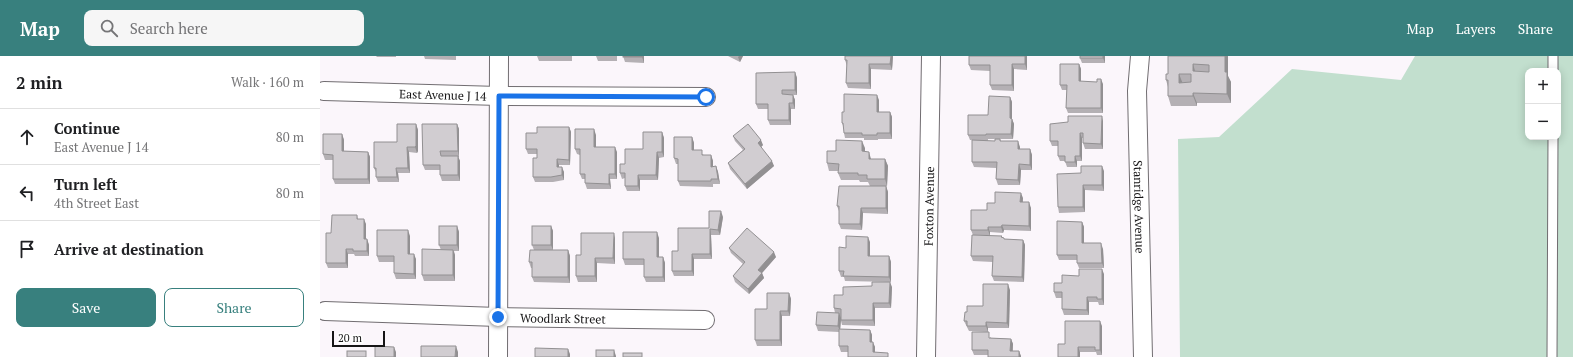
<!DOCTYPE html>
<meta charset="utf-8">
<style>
body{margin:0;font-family:"PT Serif",serif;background:#f6f6f6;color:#202124}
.controls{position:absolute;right:12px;top:12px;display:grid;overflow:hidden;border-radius:8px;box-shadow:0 2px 10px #0003}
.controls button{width:36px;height:36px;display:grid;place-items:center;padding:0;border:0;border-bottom:1px solid #e0e0e0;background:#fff;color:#202124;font:20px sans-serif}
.scale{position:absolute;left:12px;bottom:10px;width:53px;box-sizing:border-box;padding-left:4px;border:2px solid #161516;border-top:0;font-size:11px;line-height:14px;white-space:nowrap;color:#161516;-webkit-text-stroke:3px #fff;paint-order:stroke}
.stop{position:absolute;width:12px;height:12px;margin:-9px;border:3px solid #1a73e8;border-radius:50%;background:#fff}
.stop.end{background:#1a73e8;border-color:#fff;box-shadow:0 1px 4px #0008}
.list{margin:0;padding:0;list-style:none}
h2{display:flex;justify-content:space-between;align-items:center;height:52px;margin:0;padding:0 16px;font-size:17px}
h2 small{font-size:13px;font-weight:400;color:#757577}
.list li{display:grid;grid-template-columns:26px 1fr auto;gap:12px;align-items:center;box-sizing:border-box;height:56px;padding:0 16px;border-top:1px solid #e0e0e0}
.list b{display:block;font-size:15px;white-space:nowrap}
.list p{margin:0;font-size:13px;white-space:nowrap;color:#757577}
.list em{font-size:13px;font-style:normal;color:#757577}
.actions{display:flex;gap:8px;padding:12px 16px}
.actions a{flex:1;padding:9px 0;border:1px solid #38807e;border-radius:8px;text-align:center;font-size:14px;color:#38807e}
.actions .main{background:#38807e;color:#fff}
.icon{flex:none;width:22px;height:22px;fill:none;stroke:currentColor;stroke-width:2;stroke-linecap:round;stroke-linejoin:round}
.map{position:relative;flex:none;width:1253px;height:301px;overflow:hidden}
header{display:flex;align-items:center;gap:24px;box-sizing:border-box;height:56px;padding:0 20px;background:#38807e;color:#fff}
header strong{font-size:19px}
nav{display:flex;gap:22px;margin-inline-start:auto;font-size:14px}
.search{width:280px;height:36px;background:#f6f6f6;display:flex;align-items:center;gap:10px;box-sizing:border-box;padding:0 14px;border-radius:8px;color:#757577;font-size:15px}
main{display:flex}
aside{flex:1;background:#fff}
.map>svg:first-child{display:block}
.green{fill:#c2dfce;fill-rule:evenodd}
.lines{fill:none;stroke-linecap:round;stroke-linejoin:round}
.lane-casing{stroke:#716d71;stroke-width:11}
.street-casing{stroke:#716d71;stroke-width:20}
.lane{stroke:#fff;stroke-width:9}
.street{stroke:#fff;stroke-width:18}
.wall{fill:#b4b0b4;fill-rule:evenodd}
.shaded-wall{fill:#929092}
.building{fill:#d1cdd1;stroke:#929092;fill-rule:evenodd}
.route{stroke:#1a73e8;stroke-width:5}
.labels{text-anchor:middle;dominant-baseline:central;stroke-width:4;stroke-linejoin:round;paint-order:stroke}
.street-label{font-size:12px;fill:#161516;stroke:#fff}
</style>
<header>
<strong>Map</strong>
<div class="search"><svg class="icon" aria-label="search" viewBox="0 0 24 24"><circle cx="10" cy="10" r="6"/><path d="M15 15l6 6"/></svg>Search here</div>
<nav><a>Map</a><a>Layers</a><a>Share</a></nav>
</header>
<main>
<aside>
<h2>2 min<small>Walk · 160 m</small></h2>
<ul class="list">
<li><svg class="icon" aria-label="ahead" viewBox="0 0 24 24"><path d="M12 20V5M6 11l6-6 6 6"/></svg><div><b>Continue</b><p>East Avenue J 14</p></div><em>80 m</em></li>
<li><svg class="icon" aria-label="left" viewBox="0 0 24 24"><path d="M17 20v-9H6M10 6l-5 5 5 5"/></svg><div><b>Turn left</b><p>4th Street East</p></div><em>80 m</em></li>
<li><svg class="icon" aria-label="arrive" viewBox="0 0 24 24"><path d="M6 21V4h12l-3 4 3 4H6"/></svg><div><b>Arrive at destination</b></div></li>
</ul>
<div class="actions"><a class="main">Save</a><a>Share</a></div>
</aside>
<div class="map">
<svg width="1253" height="301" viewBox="0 0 1253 301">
<rect width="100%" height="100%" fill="#fbf6fb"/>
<path class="green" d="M1095,0H1253V301H860L858,83L899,81L972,13L1081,24ZM1208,15H1238V81H1208Z"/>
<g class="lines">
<g class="lane-casing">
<g id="lane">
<path d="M1233,15V0"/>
<path d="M1232,301L1233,81"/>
</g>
</g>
<g class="street-casing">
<g id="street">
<path id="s1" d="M820,0L817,35L823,301"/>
<path id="s2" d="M4,35L179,40L386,41"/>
<path id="s3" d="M5,255L178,261L385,264"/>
<path d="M178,301L179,0"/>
<path id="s4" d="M606,301L611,0"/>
</g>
</g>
<use href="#lane" class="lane"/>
<use href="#street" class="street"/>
</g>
<g class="wall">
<path d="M56,0H76V1H57Z"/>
<path d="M104,0H136V4L105,3Z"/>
<path d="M217,0H252V5H219Z"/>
<path d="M276,0H297V5H278Z"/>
<path d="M303,0H324V7L305,6Z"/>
<path d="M408,0H423L420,6Z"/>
<path d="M573,0L572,14L551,13V33L528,32L526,27L527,10L525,4Z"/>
<path d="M649,0H707V14L694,13V35L672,34L670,29V15L651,14L649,9Z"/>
<path d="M760,0H785V7H762L760,2Z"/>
<path d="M848,0L908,2V20L911,26V47H877V50H851L848,40V31L846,24L848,18Z"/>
<path d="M759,8L761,13V26L783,28V57H748L746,52L747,34H742L740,29Z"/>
<path d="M475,16L477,22V39H473L475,44V53H471V69H450L448,64V53H438L436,48Z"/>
<path d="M690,41L692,46V63L694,68L693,83H680L681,85L700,91V93H710L712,99V114H701L700,129H678L676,123V112L654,111L652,106V84H650L648,79L668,59ZM668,83H675V85H668Z"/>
<path d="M559,44V56H570L572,61V83H558V84H544V82H525L524,77V72L522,67L524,56Z"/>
<path d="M783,65V93H765L763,87V82H762V105H757V111H747L745,105H740L738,100V90H732L730,85L748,66Z"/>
<path d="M96,68L98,74V95L97,97L89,96L90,117H78L79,126H58L56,121V116L54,112L77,86Z"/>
<path d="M137,68L139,73V101H138L140,105V125H122L120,119V114H105L103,109Z"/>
<path d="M249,71L251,76L250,109H239V111L244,116V124L233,126H215L213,121L217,102V98H208L206,93L217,77Z"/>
<path d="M342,76L344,82V101L339,102L338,124H320V135H307L305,130V122L302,123L300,117L305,108L323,93Z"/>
<path d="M22,78L24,84V95L48,96L50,101V128H15L13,123V104H5L3,98Z"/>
<path d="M276,79V91L297,96V123H290L291,133H267L265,127V123H262L260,118V99L257,98L255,93Z"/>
<path d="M413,80L443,89L441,91L454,110L427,133L410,113L408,107L423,94L415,85Z"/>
<path d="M372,81L374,87V94L384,99H391L393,105V111L396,110L398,116L400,128H393V131L360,130L358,125V108H356L354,102Z"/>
<path d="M545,92V95L551,103H565L568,110L567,130H566L568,136V158L543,157L542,174L521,173L519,168V155L517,150L550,130L548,126H540L539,124H521L518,117L519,115H509L507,107L516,95Z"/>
<path d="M784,115V135L765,134V156L739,157L738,151L761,117Z"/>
<path d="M703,142V146L711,152V175L684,174L683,177L670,176V180L653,179L651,174L667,154L675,147Z"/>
<path d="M37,159L38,163L46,168V183H47L49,189V200H35L34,198H28V212H8L6,207L11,177Z"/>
<path d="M403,161L400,179H391L392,203H374V220H354L352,215L389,172Z"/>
<path d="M762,166L764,171V187L783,193L784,212H759L757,207V204H739L737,199Z"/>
<path d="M137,170L139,176V195H134L135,199V225H104L102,219L121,194L119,189Z"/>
<path d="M231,170L233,175V194H248L250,200V227L214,226L212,221V212H211L209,206L214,194L212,189Z"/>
<path d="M90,180V198L96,203V223H76L74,217V206H59L57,200Z"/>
<path d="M682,181L684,183L703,184L705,189L704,226L674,225L672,220L673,206L653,205L651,200Z"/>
<path d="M295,182V208L277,207V226H258L256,220L261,199Z"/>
<path d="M339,182V201H343L345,207V226H326L324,221V209H305L303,203Z"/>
<path d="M550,186V200H569L571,206V226L525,225L524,221H521L519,215L526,192Z"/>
<path d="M409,192L456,201L442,217L444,222L429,238L415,226L413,220L423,208L411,197Z"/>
<path d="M784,218V249H779L778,246H769V259H744L742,253V242H736L734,236L742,227L759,220Z"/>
<path d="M552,230L572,231L571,252H555V270L522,269L521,265L520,273L550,274L552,279V286L555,291V296H521L519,290V276L498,275L496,269L515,257L514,252L523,239Z"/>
<path d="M690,234L689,272H668V276L649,275L644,265L647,256L663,250Z"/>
<path d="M469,237L471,243L470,260H462V290H437L435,284L447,253Z"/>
<path d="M782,270V299H777L776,296H760L745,288Z"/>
<path d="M671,281V282L691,283L693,288V295H699L701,301H668V299H654L652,294Z"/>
</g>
<g class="shaded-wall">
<path d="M322,0H324V7L322,1Z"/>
<path d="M419,0H423L420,6L418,1Z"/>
<path d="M571,0H573L572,14L570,8Z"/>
<path d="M705,0H707V14L705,8Z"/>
<path d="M783,0H785V7L783,2Z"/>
<path d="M905,0H908V20L911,26V47L907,38L905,16Z"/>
<path d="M549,8L551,13V33L549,27Z"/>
<path d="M692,8L694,13V35L692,29Z"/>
<path d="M759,8L761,13V31L759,25Z"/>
<path d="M873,8L876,18L873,15Z"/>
<path d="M475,16L477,22V39L475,34Z"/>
<path d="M859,18L863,28L859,27Z"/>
<path d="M781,23L783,28V57L781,52Z"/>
<path d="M873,37L877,47V50L873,40Z"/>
<path d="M473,39L475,44V53L473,47Z"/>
<path d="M557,39L559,44V61L557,56Z"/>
<path d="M690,41L692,46V63L694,68L693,83L691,78L690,62Z"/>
<path d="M469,47L471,53V69L469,64Z"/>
<path d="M570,56L572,61V83L570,77Z"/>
<path d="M782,60L783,65V93L781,88Z"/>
<path d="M96,68L98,74V95L97,97L95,91Z"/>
<path d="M137,68L139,73V101L138,95Z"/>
<path d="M249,71L251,76L250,109L249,104Z"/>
<path d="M274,73L276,79V96L274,91Z"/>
<path d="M342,76L344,82V101L342,96Z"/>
<path d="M760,77L762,82V105L760,100Z"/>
<path d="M22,78L24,84V101L22,95Z"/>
<path d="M372,81L374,87V100L372,94Z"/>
<path d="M441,84L443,89L440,92L438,87Z"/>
<path d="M542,85L545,92V103L542,95Z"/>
<path d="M698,85L700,91V99L698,93Z"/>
<path d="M87,91L89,96L90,117L88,112Z"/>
<path d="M295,91L297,96V123L295,118Z"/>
<path d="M710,93L712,99V114L710,109Z"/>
<path d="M48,96L50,101V128L48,123Z"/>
<path d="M337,96L339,102L338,124L336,119Z"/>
<path d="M549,96L551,103H549Z"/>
<path d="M391,99L393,105V116L391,111Z"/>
<path d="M138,100L140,105V125L138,119Z"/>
<path d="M755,100L757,105V111L755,106Z"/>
<path d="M237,103L239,109V116L237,111Z"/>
<path d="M565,103L568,110L567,130L565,123Z"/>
<path d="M452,105L454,110L427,133L425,128Z"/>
<path d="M699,108L701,114L700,129L698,124Z"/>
<path d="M396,110L398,116L400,128L398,123Z"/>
<path d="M782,110L784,115V135L782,129Z"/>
<path d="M242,111L244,116V124L242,119Z"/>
<path d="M76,112L78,117L79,126L77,121Z"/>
<path d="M289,118L290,123L291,133L289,128Z"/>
<path d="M318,119L320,124V135L318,130Z"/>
<path d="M763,129L765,134V156L763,151Z"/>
<path d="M566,130L568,136V158L566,152Z"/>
<path d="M701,137L703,142L702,151L700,146Z"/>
<path d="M709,146L711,152V175L709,170Z"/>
<path d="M541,152L543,157L542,174L540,168Z"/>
<path d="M401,155L403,161L400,179L398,174Z"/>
<path d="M44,163L46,168V188L44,183Z"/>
<path d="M762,166L764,171V193L762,187Z"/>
<path d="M682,169L684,174L683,177L681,171Z"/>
<path d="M137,170L139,176V195L137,189Z"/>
<path d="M231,170L233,175V194L231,189Z"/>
<path d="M668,171L670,176V180L668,174Z"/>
<path d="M390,173L391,179L392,203L390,198Z"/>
<path d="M88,174L90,180V203L88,198Z"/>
<path d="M337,176L339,182V206L337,201Z"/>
<path d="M294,177L295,182V208L293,202Z"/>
<path d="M548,181L550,186V205L548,200Z"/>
<path d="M47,183L49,189V200L47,195Z"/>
<path d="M703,184L705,189L704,226L702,221Z"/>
<path d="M781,187L783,193L784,212L782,207Z"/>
<path d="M26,193L28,198V212L26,207Z"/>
<path d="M133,194L135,199V225L133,219Z"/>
<path d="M248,194L250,200V227L248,221Z"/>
<path d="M454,196L456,201L442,217L444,222L429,238L428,233L438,214Z"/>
<path d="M94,198L96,203V223L94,218Z"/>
<path d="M372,198L374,203V220L372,215Z"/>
<path d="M569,200L571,206V226L569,221Z"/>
<path d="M343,201L345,207V226L343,221Z"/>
<path d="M275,202L277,207V226L275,220Z"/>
<path d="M782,213L784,218V249L782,243Z"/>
<path d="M570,226L572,231L571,252L569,247Z"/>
<path d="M688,228L690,234L689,272L687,267Z"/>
<path d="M469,237L471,243L470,260L468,255Z"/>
<path d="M767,241L769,246V259L767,254Z"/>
<path d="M553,247L555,252V270L553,264Z"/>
<path d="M460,255L462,260V290L460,284Z"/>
<path d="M519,257L521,262L520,276L518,270Z"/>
<path d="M780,265L782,270V299L780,294Z"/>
<path d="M666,266L668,272V276L666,270Z"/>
<path d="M550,274L552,279V291L550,286Z"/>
<path d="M691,283L693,288L692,300L690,295Z"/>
<path d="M553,286L555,291V301L553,296Z"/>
<path d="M136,290L138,296V301H135Z"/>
<path d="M74,291L76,296V301H74Z"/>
<path d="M758,291L760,296V301H758Z"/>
<path d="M248,293L250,298V301H248Z"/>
<path d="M294,294L296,300V301H294Z"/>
<path d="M699,295L701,300V301H699Z"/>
</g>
<g class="building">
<rect x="303" y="0" width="19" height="1"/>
<path d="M525,0H571L570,8H549V27H526L527,4H525Z"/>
<path d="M649,0H705V8H692V29H670V9H649Z"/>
<rect x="760" y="0" width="23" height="2"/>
<path d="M848,0H905V16H907V38L873,37V40H848V24H846V18H848ZM873,8L889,9V16L873,15ZM859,18H871V26L859,27Z"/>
<path d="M740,8H759V25L777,26V23H781V52H746L747,29H740Z"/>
<path d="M475,16V34H462V38L473,39V47H469V64H448V48H436V17Z"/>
<path d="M524,38L557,39V56H570V77H557V79H542V77H524L523,67H522V56H524Z"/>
<path d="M669,40L690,41V62L692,63L691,78H666V79H648V59H668Z"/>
<path d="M748,60H782L781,88L763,87V77H760V100H755V106H745V100H738V85H730V68L748,66Z"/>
<path d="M77,68H96V90L95,91H87L88,112H76L77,121H56V112H54V86H77Z"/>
<path d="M102,68H137L138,95H120L121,100H138V119H120V109H103Z"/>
<path d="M428,68L441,84L438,87L452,105L425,128L408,107L425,93L413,80Z"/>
<path d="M217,71H249V104L237,103V111H242V119L231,121H213V102H217V93H206V77H217Z"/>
<path d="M255,73H274V91H295V118H289V128L265,127V118H260V93H255Z"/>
<path d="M323,76H342V96H337L336,119H318V130H305V117H300V108H305V93H323Z"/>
<path d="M3,78H22V95L48,96V123H13V99L3,98Z"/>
<path d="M354,81H372V94H382V99H391V111L396,110L398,123H391V125H358V103L354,102Z"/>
<path d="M675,83H680V85H698V93H710V109L699,108L698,124L676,123L677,106H652V84L675,85Z"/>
<path d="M516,84L542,85V95L549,96V103H565V123H547V119H538V117H518L519,108L507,107V95H516Z"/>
<path d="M761,110H782V129H763V151H738L737,118L761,117Z"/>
<path d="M519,130H566V152H541L540,168H519V150H517Z"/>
<path d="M675,136L701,137L700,146H709V170L682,169L681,171H668V174H651V154H667V147H675Z"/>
<path d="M389,155H401L398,174L390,173V198H372V215H352V195H358V172H389Z"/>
<path d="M12,159H37V163H44V183H47V195H33V193H26V207H6V177H11Z"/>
<path d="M737,165L762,166V187H781L782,207H757V199H737Z"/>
<rect x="119" y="170" width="18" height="19"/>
<rect x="212" y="170" width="19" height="19"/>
<path d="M427,172L454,196L438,214L442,217L428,233L413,220L425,206L409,192Z"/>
<path d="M57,174H88V198H94V218L74,217V200H57Z"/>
<path d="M303,176H337V201H343V221H324V203H303Z"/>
<path d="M261,177H294L293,202H275V220H256V199H261Z"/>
<path d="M652,179L682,180L681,181L684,182V183L703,184L702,221L672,220L673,200H651Z"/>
<path d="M526,180L548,181V200H569V221L523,220L524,215H519V191L526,192Z"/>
<path d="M102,193L133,194V219H102Z"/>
<path d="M210,194H248V221H212V206H209Z"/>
<path d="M759,213H782V243H777V241H767V254L742,253V236H734V227H742V219L759,220Z"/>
<path d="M552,226H570L569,247H553V264H521V253L514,252V239H523V231L552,230Z"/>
<path d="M663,228H688L687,267L666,266V270H647V265H644L645,256H647V250H663Z"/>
<path d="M447,237H469L468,255H460V284H435V253H447Z"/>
<path d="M497,256L519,257L518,270L496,269Z"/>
<path d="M745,265H780V294H775V291H758V301H738V288H745Z"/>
<path d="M519,273L550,274V286H553V296L568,297V301H528V290H519Z"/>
<path d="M652,276H669V282L691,283L690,295H699V301H668V294H652Z"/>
<path d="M55,290L74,291V301H55Z"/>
<path d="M101,290H136L135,301H101Z"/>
<path d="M215,292L248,293V301H215Z"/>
<rect x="276" y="294" width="18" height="7"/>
<rect x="27" y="295" width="19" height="6"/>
<rect x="303" y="297" width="19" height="4"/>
</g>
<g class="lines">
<path class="route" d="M178,261L179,40L386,41"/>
</g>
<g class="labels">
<g class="street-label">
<text stroke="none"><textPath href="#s2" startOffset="119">East Avenue J 14</textPath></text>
<text stroke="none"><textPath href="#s4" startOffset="151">Foxton Avenue</textPath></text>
<text stroke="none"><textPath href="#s1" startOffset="151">Stanridge Avenue</textPath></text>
<text stroke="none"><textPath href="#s3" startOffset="238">Woodlark Street</textPath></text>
</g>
</g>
</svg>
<div class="controls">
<button>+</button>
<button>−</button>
</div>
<div class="scale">20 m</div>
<div class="stop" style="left:386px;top:41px"></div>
<div class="stop end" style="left:178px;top:261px"></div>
</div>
</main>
